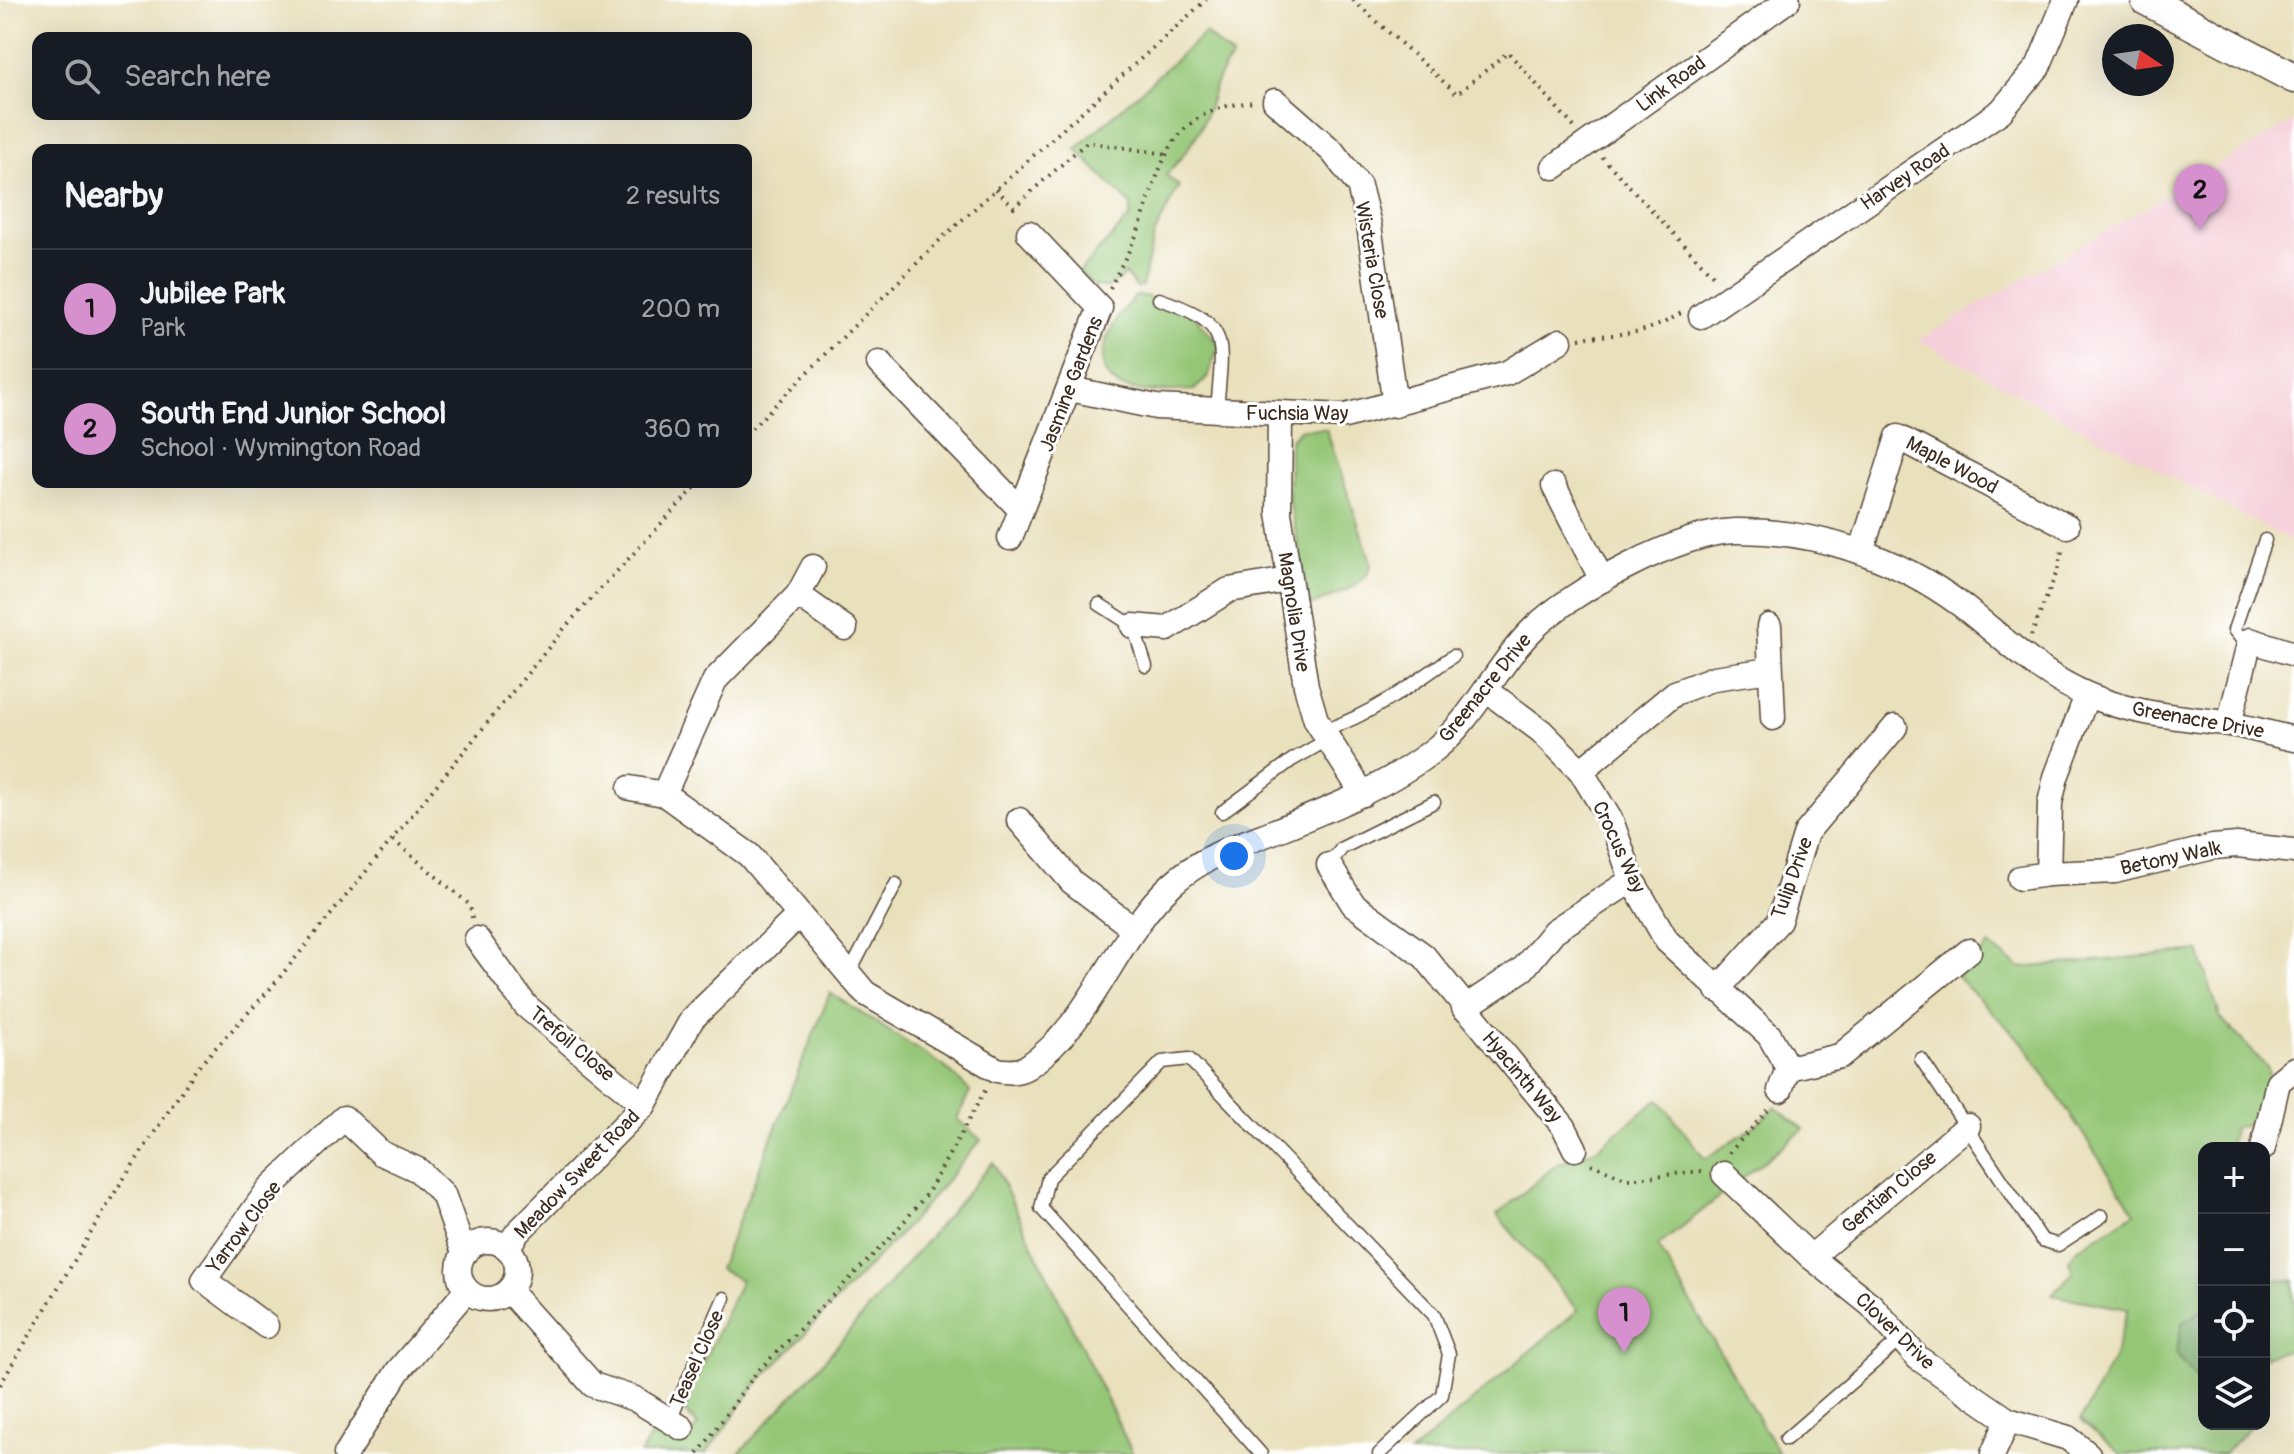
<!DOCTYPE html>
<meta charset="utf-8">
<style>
body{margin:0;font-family:Pangolin,sans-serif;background:#20242c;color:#f1f3f6}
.controls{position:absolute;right:24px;bottom:24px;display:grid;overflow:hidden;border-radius:16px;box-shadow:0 8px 32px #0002}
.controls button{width:72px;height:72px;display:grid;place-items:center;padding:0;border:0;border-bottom:2px solid #363941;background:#171b24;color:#f1f3f6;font:40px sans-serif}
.compass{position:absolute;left:2102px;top:24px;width:72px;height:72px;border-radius:50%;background:#171b24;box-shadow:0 8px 32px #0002;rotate:103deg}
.you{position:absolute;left:1234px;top:856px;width:28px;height:28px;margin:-20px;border:6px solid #fff;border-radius:50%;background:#1a73e8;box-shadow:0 0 0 12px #1a73e833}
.badge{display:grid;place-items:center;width:52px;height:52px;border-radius:50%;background:#d690ce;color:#111;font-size:26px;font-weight:700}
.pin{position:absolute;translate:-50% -66px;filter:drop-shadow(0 2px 4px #0008)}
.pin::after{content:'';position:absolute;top:42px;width:28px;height:24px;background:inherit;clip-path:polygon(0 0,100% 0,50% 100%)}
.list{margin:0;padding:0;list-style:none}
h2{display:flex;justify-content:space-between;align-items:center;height:104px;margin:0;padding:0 32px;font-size:34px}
h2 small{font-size:26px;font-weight:400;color:#9ea1a6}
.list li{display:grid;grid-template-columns:52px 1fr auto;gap:24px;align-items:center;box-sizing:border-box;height:120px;padding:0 32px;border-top:2px solid #363941}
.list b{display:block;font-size:30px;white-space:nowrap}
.list p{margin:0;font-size:26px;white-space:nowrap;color:#9ea1a6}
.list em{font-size:26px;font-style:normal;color:#9ea1a6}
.icon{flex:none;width:44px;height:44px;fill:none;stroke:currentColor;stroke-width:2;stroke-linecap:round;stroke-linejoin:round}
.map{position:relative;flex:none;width:2294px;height:1454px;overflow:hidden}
.search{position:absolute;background:#171b24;box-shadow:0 8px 32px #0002;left:32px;top:32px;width:720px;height:88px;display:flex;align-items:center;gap:20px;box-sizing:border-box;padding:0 28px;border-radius:16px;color:#9ea1a6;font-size:30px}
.panel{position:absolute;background:#171b24;box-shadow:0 8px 32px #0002;left:32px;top:144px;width:720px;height:344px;border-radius:16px}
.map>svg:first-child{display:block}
.built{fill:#f5cfda}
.green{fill:#94c676;stroke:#68784a;stroke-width:2}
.forest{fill:#77ab67;stroke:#596a42;stroke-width:2}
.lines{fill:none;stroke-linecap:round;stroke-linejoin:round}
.service-casing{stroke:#554536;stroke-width:15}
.minor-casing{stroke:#554536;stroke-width:27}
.tertiary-casing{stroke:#554536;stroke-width:33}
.path{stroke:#554536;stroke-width:4;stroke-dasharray:2 6;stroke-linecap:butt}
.service{stroke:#fff;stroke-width:12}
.minor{stroke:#fff;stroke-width:24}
.tertiary{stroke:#fff;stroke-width:30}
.labels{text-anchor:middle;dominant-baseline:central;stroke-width:6;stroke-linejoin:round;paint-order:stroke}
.street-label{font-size:20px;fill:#3b2a1e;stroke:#fff}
</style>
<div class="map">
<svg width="2294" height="1454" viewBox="0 0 2294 1454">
<rect width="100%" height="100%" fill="#fff"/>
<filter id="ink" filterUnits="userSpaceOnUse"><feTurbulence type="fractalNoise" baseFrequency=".0125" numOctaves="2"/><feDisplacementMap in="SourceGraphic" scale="16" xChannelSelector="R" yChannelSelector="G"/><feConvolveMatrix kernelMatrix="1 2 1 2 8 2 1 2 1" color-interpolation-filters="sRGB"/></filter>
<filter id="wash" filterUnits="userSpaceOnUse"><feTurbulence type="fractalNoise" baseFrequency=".006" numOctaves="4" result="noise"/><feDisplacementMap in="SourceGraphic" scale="32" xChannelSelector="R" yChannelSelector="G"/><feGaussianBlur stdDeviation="1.8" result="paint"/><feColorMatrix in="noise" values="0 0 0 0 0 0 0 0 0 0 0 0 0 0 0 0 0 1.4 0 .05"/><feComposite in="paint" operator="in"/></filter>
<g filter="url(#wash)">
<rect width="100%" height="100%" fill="#e9e0bc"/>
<path class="built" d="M2294,121V543L1919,340Z"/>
<g class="green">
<path d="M1205,33L1232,57C1215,81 1216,83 1208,109C1201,133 1183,157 1166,175L1179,186L1154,235L1142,286L1137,288L1125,274L1109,288L1094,286L1079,272L1130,217L1131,205L1076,149Z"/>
<path d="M1136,296H1146L1194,315L1219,345L1207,378L1194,390C1174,391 1146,394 1126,388C1079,374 1114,316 1136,296Z"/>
<path d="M1301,429H1326L1371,562C1371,586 1329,597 1310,606L1289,498L1290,440Z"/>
<path d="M1989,945L2020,968L2199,951L2220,1017L2268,1068L2269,1082L2252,1123L2233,1128L2229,1148H2204V1424H2252L2224,1454H2121L2080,1421L2115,1355L2128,1309L2052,1295L2073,1272L2069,1261L2076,1250L2135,1213L2023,1043L1956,976Z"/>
<path d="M830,993L945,1067L970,1091L957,1119L981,1140L911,1222L756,1385L706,1454H640L655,1429L684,1443L698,1425L682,1409L741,1280L719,1269Z"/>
<path d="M1659,1099L1705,1159L1756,1125L1775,1107L1804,1129L1658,1246L1779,1454H1410L1578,1310L1497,1215L1557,1164L1596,1149Z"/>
<path d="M993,1162L1133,1454H738L812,1375Z"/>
<path d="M2264,1278L2294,1281V1348L2264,1357Z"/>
</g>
<path class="forest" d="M2202,1310L2204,1312V1388L2176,1354L2182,1323Z"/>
</g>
<g filter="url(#ink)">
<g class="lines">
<g class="service-casing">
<g id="service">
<path d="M1159,299C1234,324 1222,341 1217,411"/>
<path d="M1099,604L1133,626L1146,666"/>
<path d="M2248,647L2234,630L2265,540"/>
<path d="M1323,731C1372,714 1411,686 1453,656"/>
<path d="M1222,812L1292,760L1329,739"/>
<path d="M1329,865L1342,848L1434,802"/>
<path d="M849,974L896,884"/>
<path d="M1921,1059L2042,1240L2058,1245L2102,1216"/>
<path d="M670,1420L724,1298"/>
<path d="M1786,1439L1901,1339"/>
<path d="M1261,1454L1041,1208L1048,1178L1162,1062L1189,1059L1434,1315L1449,1354L1442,1395L1379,1454"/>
</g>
</g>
<g class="minor-casing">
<g id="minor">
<path d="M1275,101L1332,151L1359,186L1369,225L1395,405"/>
<path d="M1554,167L1788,0"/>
<path d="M1701,316L2001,111L2038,67L2066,0"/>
<path d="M879,363L1021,510L1100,308L1029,233"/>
<path d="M1070,389L1156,407L1345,416L1507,373L1560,341"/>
<path d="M1280,415L1279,513L1306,686L1316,720L1363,794"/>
<path d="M1554,486L1602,580"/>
<path d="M1010,538L1021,510"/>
<path d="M1862,549L1898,437L2067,526"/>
<path d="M798,595L813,567"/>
<path d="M1133,626L1167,629L1229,590L1288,580"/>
<path d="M1769,626L1773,718"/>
<path d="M1486,690L1541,731L1581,771L1612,823L1632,880L1667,941L1769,1035L1788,1068L1780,1090"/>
<path d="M2087,695L2056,777L2050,803L2048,874L2115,871L2213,847L2237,845L2294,851"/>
<path d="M2229,724L2250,640L2294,654"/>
<path d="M1581,771L1675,693L1714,678L1770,670"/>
<path d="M630,788L664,794L749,855L865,993L997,1070C1007,1072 1017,1073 1027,1067C1093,1023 1115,936 1172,884C1201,857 1239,845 1275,831C1330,809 1388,786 1435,749C1475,717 1497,664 1534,628C1573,590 1680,532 1735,531C1816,530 1897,557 1961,605C2003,637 2039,675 2088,695C2133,714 2178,717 2225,723C2248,727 2271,734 2294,739"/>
<path d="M664,794L715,680L798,595L845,628"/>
<path d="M1019,820L1072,882L1134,929"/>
<path d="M1329,865L1353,904L1424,956L1564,1127L1575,1149"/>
<path d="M2020,878L2048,874"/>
<path d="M477,939L526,1006L644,1105"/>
<path d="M1717,990L1779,921L1806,833L1895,727"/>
<path d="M1464,1008L1523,969L1554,931L1632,880"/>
<path d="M1788,1068L1840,1056L1969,951"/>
<path d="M2263,1148L2278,1082L2294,1069"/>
<path d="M1724,1174L1811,1257L1871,1305L1918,1358L2008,1420L2068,1438L2088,1454"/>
<circle cx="488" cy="1270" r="29"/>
<path d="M507,1248L517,1233L644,1105L692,1019L798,916"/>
<path d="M1811,1257L1968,1126"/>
<path d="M509,1291L593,1385L635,1399L682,1428"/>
<path d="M266,1326L204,1280L269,1189L344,1118L381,1153L418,1170L443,1194L464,1253"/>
<path d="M346,1454L398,1371L466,1291"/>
<path d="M1993,1454L2008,1420"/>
</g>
</g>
<g class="tertiary-casing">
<path id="tertiary" d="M2146,0L2294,78"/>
</g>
<g class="path">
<path d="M1353,0L1457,94L1508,52L1574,127"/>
<path d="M1602,157L1716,279"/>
<path d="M996,189L1014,207L1087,142L1166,154"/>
<path d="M1110,288C1120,267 1132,247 1140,226C1163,159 1171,107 1256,102"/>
<path d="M1579,338C1621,333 1644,337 1681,313"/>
<path d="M746,434L942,238L1206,0"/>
<path d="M2031,636L2058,569L2063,547"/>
<path d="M393,840L470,905L472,918"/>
<path d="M1729,1153L1769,1109"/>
<path d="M1591,1164L1628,1179L1702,1171"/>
<path d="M0,1385L117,1189L197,1068L271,988L567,625L700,482"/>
<path d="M698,1454L756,1373L892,1236L927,1194L987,1087"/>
</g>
<use href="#service" class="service"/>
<use href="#minor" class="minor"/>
<use href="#tertiary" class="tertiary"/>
</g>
</g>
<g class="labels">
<g class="street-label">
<text transform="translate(1671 84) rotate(-36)">Link Road</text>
<text transform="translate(1905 177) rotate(-34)">Harvey Road</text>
<text transform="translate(1372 260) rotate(80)">Wisteria Close</text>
<text transform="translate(1071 384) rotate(-69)">Jasmine Gardens</text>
<text x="1297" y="413">Fuchsia Way</text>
<text transform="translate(1952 465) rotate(28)">Maple Wood</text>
<text transform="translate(1294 612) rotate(81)">Magnolia Drive</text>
<text transform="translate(1485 688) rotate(-51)">Greenacre Drive</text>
<text transform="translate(2198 720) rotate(10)">Greenacre Drive</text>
<text transform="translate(1619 847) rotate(65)">Crocus Way</text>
<text transform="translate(2171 858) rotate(-12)">Betony Walk</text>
<text transform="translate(1792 878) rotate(-70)">Tulip Drive</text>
<text transform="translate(572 1044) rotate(40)">Trefoil Close</text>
<text transform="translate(1522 1077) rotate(50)">Hyacinth Way</text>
<text transform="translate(577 1174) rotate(-46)">Meadow Sweet Road</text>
<text transform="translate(1889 1192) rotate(-40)">Gentian Close</text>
<text transform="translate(244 1227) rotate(-53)">Yarrow Close</text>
<text transform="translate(1895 1331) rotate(44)">Clover Drive</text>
<text transform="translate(697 1359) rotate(-66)">Teasel Close</text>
</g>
</g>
</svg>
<div class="controls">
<button>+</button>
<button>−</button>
<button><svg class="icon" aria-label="locate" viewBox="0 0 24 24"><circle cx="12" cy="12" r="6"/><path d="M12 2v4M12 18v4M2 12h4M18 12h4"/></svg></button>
<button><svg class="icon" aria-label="layers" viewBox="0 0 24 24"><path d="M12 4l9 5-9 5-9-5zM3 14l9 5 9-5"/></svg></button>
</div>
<svg class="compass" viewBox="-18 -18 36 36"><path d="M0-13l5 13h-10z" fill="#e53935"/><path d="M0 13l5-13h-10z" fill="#9ea1a6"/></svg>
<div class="you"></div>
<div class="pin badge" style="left:1624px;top:1353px">1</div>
<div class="pin badge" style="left:2200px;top:230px">2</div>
<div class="search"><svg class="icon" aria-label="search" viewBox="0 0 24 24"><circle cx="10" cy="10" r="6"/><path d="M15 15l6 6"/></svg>Search here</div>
<section class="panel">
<h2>Nearby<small>2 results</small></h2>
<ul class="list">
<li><span class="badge">1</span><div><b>Jubilee Park</b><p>Park</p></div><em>200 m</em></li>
<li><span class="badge">2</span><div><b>South End Junior School</b><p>School · Wymington Road</p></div><em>360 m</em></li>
</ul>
</section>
</div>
